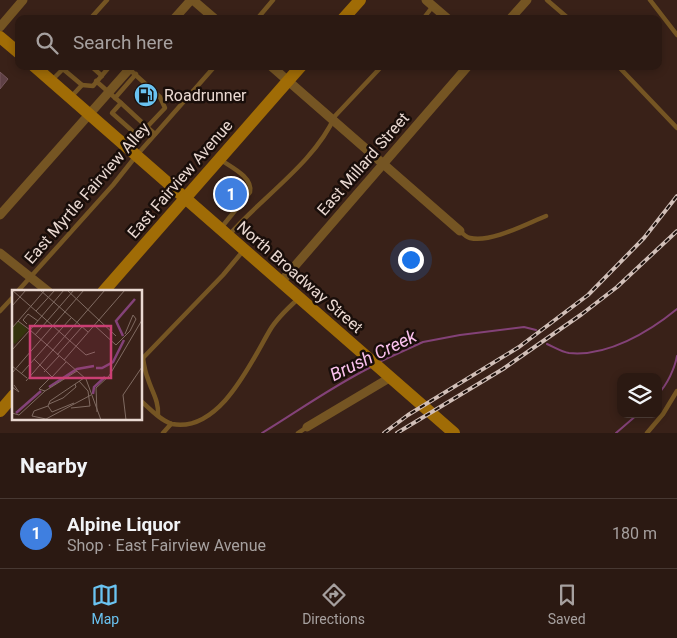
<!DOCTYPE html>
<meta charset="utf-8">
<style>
body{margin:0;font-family:Roboto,sans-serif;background:#372620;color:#f1f3f6}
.controls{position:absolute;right:15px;bottom:15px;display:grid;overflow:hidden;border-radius:10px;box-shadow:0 2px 8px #0003}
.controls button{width:45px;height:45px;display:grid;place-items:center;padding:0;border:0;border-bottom:1px solid #473832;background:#2b1912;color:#f1f3f6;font:25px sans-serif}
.you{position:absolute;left:410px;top:259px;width:18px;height:18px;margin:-12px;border:4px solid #fff;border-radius:50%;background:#1a73e8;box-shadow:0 0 0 8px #1a73e833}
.badge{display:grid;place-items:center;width:32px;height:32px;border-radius:50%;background:#6ac3f1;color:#fff;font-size:16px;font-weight:700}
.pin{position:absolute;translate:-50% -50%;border:2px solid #fff;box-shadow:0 1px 5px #0006}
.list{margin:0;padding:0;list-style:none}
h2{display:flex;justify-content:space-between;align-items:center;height:65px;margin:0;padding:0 20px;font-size:21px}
h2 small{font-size:16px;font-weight:400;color:#a6a09f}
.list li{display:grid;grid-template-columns:32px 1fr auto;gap:15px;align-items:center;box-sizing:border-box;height:70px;padding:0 20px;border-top:1px solid #473832}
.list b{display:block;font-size:19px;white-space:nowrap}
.list p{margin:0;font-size:16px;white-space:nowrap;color:#a6a09f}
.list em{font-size:16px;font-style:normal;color:#a6a09f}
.icon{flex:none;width:28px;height:28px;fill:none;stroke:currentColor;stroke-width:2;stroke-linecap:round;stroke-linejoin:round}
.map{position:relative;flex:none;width:677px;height:433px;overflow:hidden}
.search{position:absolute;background:#2b1912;box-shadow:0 2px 8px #0003;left:15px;right:15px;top:15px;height:55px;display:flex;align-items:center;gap:12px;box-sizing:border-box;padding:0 18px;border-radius:10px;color:#a6a09f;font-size:19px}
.sheet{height:135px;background:#2b1912}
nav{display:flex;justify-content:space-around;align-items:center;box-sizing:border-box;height:70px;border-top:1px solid #473832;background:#2b1912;font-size:14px;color:#a6a09f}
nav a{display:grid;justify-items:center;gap:2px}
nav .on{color:#6ac3f1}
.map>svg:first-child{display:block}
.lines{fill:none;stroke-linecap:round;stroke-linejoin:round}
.stream{stroke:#834278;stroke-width:2}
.building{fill:#5f4146;stroke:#76575c}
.lane{stroke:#755523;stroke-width:4.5}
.street{stroke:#755523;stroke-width:9}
.secondary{stroke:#a06c06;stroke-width:12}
.rail-casing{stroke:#d1bfb8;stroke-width:4}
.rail{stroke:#190e0a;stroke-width:2;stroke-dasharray:5.5;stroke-linecap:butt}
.labels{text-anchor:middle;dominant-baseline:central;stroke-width:5;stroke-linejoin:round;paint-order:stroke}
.poi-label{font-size:16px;fill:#ead9d2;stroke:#190e0a;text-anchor:start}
.street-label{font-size:16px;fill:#ead9d2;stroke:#190e0a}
.water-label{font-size:18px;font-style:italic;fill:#fac0ed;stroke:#190e0a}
.inset-river{fill:none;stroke:#834278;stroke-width:2.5}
.inset-road{fill:none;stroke:#806b62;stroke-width:1}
.view{fill:#ca3f73;fill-opacity:0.15;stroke:#ca3f73;stroke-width:2.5}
.inset-edge{fill:none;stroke:#ead9d2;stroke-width:2.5}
</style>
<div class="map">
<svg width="677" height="433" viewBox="0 0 677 433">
<rect width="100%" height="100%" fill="#392118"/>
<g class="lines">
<g class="stream">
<path d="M547,344C554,347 562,352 569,353C607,357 649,332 677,309"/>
<path d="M379,362L423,342L460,335L524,327L536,330"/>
<path d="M658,394C667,385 675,368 677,356"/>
<path d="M262,433C298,411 333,386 371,367"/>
<path d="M616,433L638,414"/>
</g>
</g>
<path class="building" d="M0,72L8,79L0,89Z"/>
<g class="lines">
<g class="lane">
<path d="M547,0L569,19"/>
<path d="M650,0L677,35"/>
<path d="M90,19L107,0"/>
<path d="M257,19L273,0"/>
<path d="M423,19L433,6"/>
<path d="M91,66L102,76"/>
<path d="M618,66L677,128"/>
<path d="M52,80L63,69L82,85L71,97"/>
<path d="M96,81L121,103"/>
<path d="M82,85L93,86L110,66"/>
<path d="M115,98L136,74"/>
<path d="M138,136L147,127L155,134"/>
<path d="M129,148L138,136L112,113L121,103L147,127L165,108L160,97L129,69"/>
<path d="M221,160C231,167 253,177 250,192L221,228"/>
<path d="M460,231C463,234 466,237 470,238C491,243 526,224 546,216"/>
<path d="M229,235C262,197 315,162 335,116L382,66"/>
<path d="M17,292L113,185L136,156L215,66"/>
<path d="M0,311L14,296"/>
<path d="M143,358C144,365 145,372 148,379C152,392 159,401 158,415"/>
<path d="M141,360L223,275L243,251"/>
<path d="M141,401C150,409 161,421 172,424C220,433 251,362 270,330C277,318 288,308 298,299"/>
<path d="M163,433L171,424"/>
<path d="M298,433L307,427"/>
<path d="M647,433L663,414L677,391"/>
</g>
<g class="street">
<path d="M193,0L215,19"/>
<path d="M426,0L448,19"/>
<path d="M174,19L191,0"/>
<path d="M510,19L527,0"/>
<path d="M0,27L23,0"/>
<path d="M271,66L460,231"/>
<path d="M0,215L132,66"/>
<path d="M0,253L49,292"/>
<path d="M281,282L468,66"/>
<path d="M307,427L391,377"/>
</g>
<g class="secondary">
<path d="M343,19L360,0"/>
<path d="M0,37L19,53"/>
<path d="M34,66L454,433"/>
<path d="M103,292L301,66"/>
<path d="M0,411L14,395"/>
</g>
<g class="rail-casing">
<g id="rail">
<path d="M384,433L408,415L519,347L588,295L644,238L677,196"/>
<path d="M397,433L503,369L582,314L617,287L677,231"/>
</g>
</g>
<use href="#rail" class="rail"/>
</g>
<defs>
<g id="fuel-disc" transform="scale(1.25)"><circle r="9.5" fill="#6ac3f1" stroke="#190e0a"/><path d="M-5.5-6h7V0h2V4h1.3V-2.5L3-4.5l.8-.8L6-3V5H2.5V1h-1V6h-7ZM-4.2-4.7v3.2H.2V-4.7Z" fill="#111"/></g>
</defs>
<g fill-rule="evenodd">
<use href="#fuel-disc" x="146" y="95"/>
</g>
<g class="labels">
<g class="poi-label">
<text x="164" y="95">Roadrunner</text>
</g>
<g class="street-label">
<text transform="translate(363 164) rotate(-49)">East Millard Street</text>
<text transform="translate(180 179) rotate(-49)">East Fairview Avenue</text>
<text transform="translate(87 193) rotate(-49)">East Myrtle Fairview Alley</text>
<text transform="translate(300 277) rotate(41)">North Broadway Street</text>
</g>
<g class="water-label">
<text transform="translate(373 355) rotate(-26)">Brush Creek</text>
</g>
</g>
<g transform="translate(12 290)">
<rect width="130" height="130" fill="#392118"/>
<path d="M6,31L16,40L3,54L0,52V38Z" fill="#34340d"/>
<path class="inset-river" d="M111,46L104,31L123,9M84,78H90L101,72L112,50M37,97L65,79L82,76M81,104L82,97L93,87M4,123L29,101"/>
<path class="inset-road" d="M0,0L74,65L83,62M28,0L76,42M52,0L18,40L74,89L89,130M55,0L104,46M0,16L14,0M24,21L43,0M15,34L11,30L16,24L26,31M82,35L104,55L118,41L124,29L121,25L113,44M0,38L33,0M23,45L62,0M0,60L18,40L6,31M45,65L70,37M22,69L40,87L54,72M52,70L113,0M0,76L15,88M32,82L47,66M0,83L72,0M9,84L59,28M14,91L93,0M0,97L7,102L2,95M33,101L27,99L39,87M62,113L40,122L36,116L38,111L72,88M37,114L51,108L64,97L63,94M36,116L22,121L20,126L34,129L79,105M59,118L78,116L76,101L67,91M85,122L84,98L97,86L130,30M0,123L7,125L33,101L65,81M114,130L111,105L130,77"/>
<path class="view" d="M18,36H99V88H18Z"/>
<rect width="130" height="130" class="inset-edge"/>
</g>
</svg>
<div class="controls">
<button><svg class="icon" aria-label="layers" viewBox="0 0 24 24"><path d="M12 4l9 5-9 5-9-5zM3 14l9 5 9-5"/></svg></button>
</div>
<div class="you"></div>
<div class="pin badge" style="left:231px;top:194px;background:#3f7fe0">1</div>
<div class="search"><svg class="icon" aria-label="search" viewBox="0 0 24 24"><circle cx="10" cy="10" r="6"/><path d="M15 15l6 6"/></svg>Search here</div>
</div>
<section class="sheet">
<h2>Nearby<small></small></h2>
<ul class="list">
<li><span class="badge" style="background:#3f7fe0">1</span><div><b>Alpine Liquor</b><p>Shop · East Fairview Avenue</p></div><em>180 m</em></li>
</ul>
</section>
<nav>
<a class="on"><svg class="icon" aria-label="map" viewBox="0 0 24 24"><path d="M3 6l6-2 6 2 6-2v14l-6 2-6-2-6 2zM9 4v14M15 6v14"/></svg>Map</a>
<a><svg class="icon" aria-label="directions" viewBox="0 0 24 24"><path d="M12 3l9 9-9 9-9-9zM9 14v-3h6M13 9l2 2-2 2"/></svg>Directions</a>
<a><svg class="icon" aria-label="saved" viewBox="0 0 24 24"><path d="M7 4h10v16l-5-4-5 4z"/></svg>Saved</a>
</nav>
